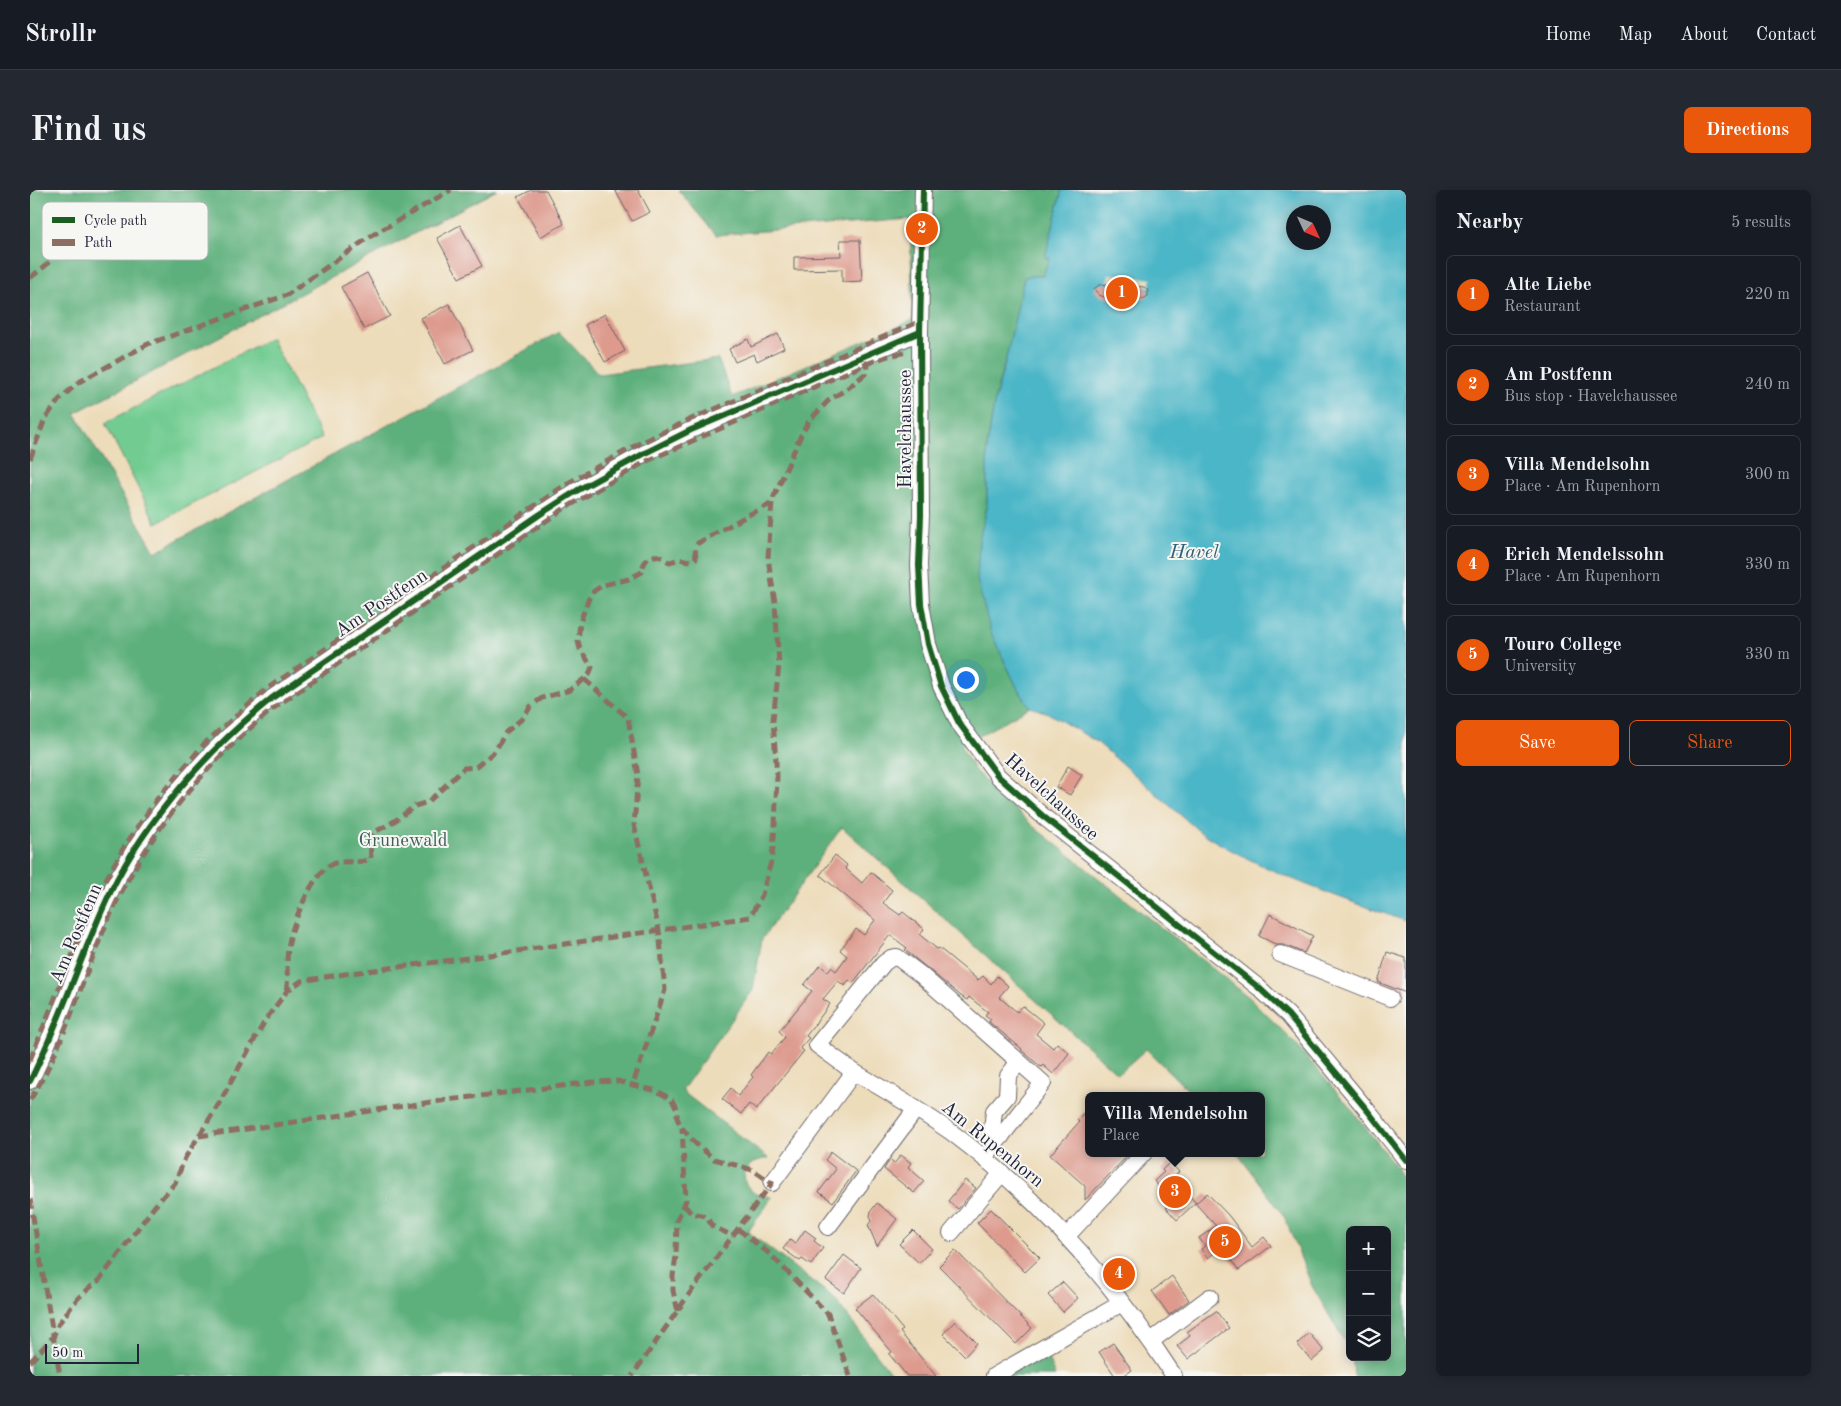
<!DOCTYPE html>
<meta charset="utf-8">
<style>
body{margin:0;font-family:"Old Standard TT",serif;background:#242831;color:#f1f3f6}
.controls{position:absolute;right:15px;bottom:15px;display:grid;overflow:hidden;border-radius:8px;box-shadow:0 2px 12px #0003}
.controls button{width:45px;height:45px;display:grid;place-items:center;padding:0;border:0;border-bottom:1px solid #363941;background:#171b24;color:#f1f3f6;font:25px sans-serif}
.compass{position:absolute;left:1256px;top:15px;width:45px;height:45px;border-radius:50%;background:#171b24;box-shadow:0 2px 12px #0003;rotate:134deg}
.scale{position:absolute;left:15px;bottom:12px;width:94px;box-sizing:border-box;padding-left:5px;border:2px solid #22223b;border-top:0;font-size:14px;line-height:18px;white-space:nowrap;color:#22223b;-webkit-text-stroke:4px #f6f6f2;paint-order:stroke}
.you{position:absolute;left:935px;top:489px;width:18px;height:18px;margin:-12px;border:4px solid #fff;border-radius:50%;background:#1a73e8;box-shadow:0 0 0 8px #1a73e833}
.badge{display:grid;place-items:center;width:32px;height:32px;border-radius:50%;background:#ea580c;color:#fff;font-size:16px;font-weight:700}
.pin{position:absolute;translate:-50% -50%;border:2px solid #fff;box-shadow:0 1px 5px #0006}
.popup{position:absolute;left:1055px;top:902px;width:180px;height:65px;box-sizing:border-box;display:grid;place-content:center;border-radius:8px;background:#171b24;filter:drop-shadow(0 1px 4px #0005);font-size:16px;white-space:nowrap;color:#9ea1a6}
.popup b{font-size:19px;color:#f1f3f6}
.popup::after{content:'';position:absolute;left:50%;top:100%;margin-left:-10px;border:10px solid transparent;border-top-color:#171b24}
.list{margin:0;padding:0;list-style:none}
h2{display:flex;justify-content:space-between;align-items:center;height:65px;margin:0;padding:0 20px;font-size:21px}
h2 small{font-size:16px;font-weight:400;color:#9ea1a6}
.list li{display:grid;grid-template-columns:32px 1fr auto;gap:15px;align-items:center;box-sizing:border-box;height:80px;margin:0 10px 10px;padding:0 10px;border:1px solid #363941;border-radius:8px}
.list b{display:block;font-size:19px;white-space:nowrap}
.list p{margin:0;font-size:16px;white-space:nowrap;color:#9ea1a6}
.list em{font-size:16px;font-style:normal;color:#9ea1a6}
.actions{display:flex;gap:10px;padding:15px 20px}
.actions a{flex:1;padding:11px 0;border:1px solid #ea580c;border-radius:8px;text-align:center;font-size:18px;color:#ea580c}
.actions .main{background:#ea580c;color:#fff}
.icon{flex:none;width:28px;height:28px;fill:none;stroke:currentColor;stroke-width:2;stroke-linecap:round;stroke-linejoin:round}
.map{position:relative;flex:none;width:1376px;height:1186px;overflow:hidden;border-radius:8px}
header{display:flex;align-items:center;gap:30px;box-sizing:border-box;height:70px;padding:0 25px;background:#171b24;border-bottom:1px solid #363941}
header strong{font-size:24px}
nav{display:flex;gap:28px;margin-inline-start:auto;font-size:18px}
.intro{display:flex;align-items:center;justify-content:space-between;box-sizing:border-box;height:120px;padding:0 30px}
h1{margin:0;font-size:35px}
.button{padding:12px 22px;border-radius:8px;background:#ea580c;color:#fff;font-size:18px;font-weight:700}
main{display:flex;gap:30px;padding:0 30px}
aside{flex:1;background:#171b24;border-radius:8px;box-shadow:0 2px 12px #0003}
.map>svg:first-child{display:block}
.green{fill:#72cc92;stroke:#4a7766}
.forest{fill:#5db07c;stroke:#40695c}
.water{fill:#4bb6c7;stroke:#366c81;fill-rule:evenodd}
.pier{fill:#eddcba}
.building{fill:#dd9a8d}
.lines{fill:none;stroke-linecap:round;stroke-linejoin:round}
.minor-casing{stroke:#696367;stroke-width:18}
.minor{stroke:#fff;stroke-width:16}
.quiet{stroke:#8d6e63;stroke-width:5;stroke-dasharray:10 5;stroke-linecap:butt}
.cycleway-casing{stroke:#f6f6f2;stroke-width:9}
.cycleway{stroke:#1b5e20;stroke-width:6}
.labels{text-anchor:middle;dominant-baseline:central;stroke-width:4;stroke-linejoin:round;paint-order:stroke}
.street-label{font-size:19px;fill:#22223b;stroke:#f6f6f2}
.park-label{font-size:19px;fill:#3e5e59;stroke:#f6f6f2}
.water-label{font-size:20px;font-style:italic;fill:#325d73;stroke:#f6f6f2}
.key{fill:#f6f6f2;stroke:#b6b6bb;stroke-width:1}
.key-label{font-size:14px;fill:#22223b}
</style>
<header>
<strong>Strollr</strong>
<nav><a>Home</a><a>Map</a><a>About</a><a>Contact</a></nav>
</header>
<div class="intro"><h1>Find us</h1><a class="button">Directions</a></div>
<main>
<div class="map">
<svg width="1376" height="1186" viewBox="0 0 1376 1186">
<rect width="100%" height="100%" fill="#f6f6f2"/>
<filter id="ink" filterUnits="userSpaceOnUse"><feTurbulence type="fractalNoise" baseFrequency=".02" numOctaves="2"/><feDisplacementMap in="SourceGraphic" scale="10" xChannelSelector="R" yChannelSelector="G"/><feConvolveMatrix kernelMatrix="1 2 1 2 8 2 1 2 1" color-interpolation-filters="sRGB"/></filter>
<filter id="wash" filterUnits="userSpaceOnUse"><feTurbulence type="fractalNoise" baseFrequency=".0096" numOctaves="4" result="noise"/><feDisplacementMap in="SourceGraphic" scale="20" xChannelSelector="R" yChannelSelector="G"/><feGaussianBlur stdDeviation="1.12" result="paint"/><feColorMatrix in="noise" values="0 0 0 0 0 0 0 0 0 0 0 0 0 0 0 0 0 1.4 0 .05"/><feComposite in="paint" operator="in"/></filter>
<g filter="url(#wash)">
<rect width="100%" height="100%" fill="#eddcba"/>
<path class="green" d="M241,148L292,248L126,333L75,233Z"/>
<g class="forest">
<path d="M0,0H467L45,223L125,362L529,142L569,184L688,169L702,207L883,130L880,29L686,45L648,0H1032L1015,68L1020,66L1013,86H998L965,208L957,258V318L949,350L961,443L988,499L1000,517L931,556L945,581L1004,637L1220,808L1261,849L1318,915L1364,974L1376,995V1186H1324L1322,1167H1357V1040H1320V1161L1282,1096L1254,1026L1207,963H1231V906H1164L1116,859L1088,884L812,637L732,749L723,800L653,899V902L739,969C720,968 704,987 723,1002C727,1006 736,1006 742,1007L718,1042L804,1108L863,1186H0Z"/>
<path d="M1015,1162L1025,1186H973Z"/>
</g>
<path class="water" d="M1032,0H1376V731C1305,706 1234,682 1170,642L1067,552L1018,523L1000,517L988,499L961,443L947,390L949,350L957,318V258L965,209L976,169L994,88L998,86H1013L1020,67L1015,68ZM1264,22H1294V52H1264Z"/>
<path class="pier" d="M1079,84L1121,89L1120,97L1078,92Z"/>
<g id="blocks">
<g class="building">
<path d="M501,0H516L534,34L510,47L488,7Z"/>
<path d="M585,0H608L620,22L602,31Z"/>
<path d="M430,35L452,76L429,88L407,48Z"/>
<path d="M810,50H830L832,91L812,92V79L764,80V67L811,66Z"/>
<path d="M337,83L360,126L334,139L311,97Z"/>
<path d="M1077,94L1114,97L1118,100V106L1113,109L1077,108L1069,105L1064,99L1069,95Z"/>
<path d="M419,114L443,160L415,174L391,128Z"/>
<path d="M575,124L595,161L575,172L555,135Z"/>
<path d="M748,144L754,158L727,171L724,164L705,172L699,159L718,149L721,157Z"/>
<path d="M1038,576L1052,585L1040,605L1026,597Z"/>
<path d="M805,665L817,675L815,678L832,693L841,682L862,700L853,713L870,725L873,722L894,739L890,745L907,759L909,758L948,790L953,786L961,794L967,786L978,796L969,807L987,822L993,816L1014,833L1006,844L1023,858L1027,853L1039,863L1023,884L1013,875L1011,877L991,860L992,859L959,832L961,829L955,825L958,822L939,807L937,810L931,806L875,760L877,758L860,745L823,793L819,790L815,796L808,791L793,809L800,814L776,846L779,848L770,858L774,861L726,920L719,914L711,924L692,909L701,898L708,906L723,887L721,885L738,862L741,864L755,847L749,841L782,801L774,795L790,775L798,782L801,777L806,781L817,766L810,760L826,739L834,745L845,730L790,685Z"/>
<path d="M1240,724L1283,746L1274,763L1254,755H1247L1229,746Z"/>
<path d="M1357,762L1376,768V803L1348,792Z"/>
<path d="M1059,917V963H1100L1055,1010V996L1020,965L1049,932L1047,930Z"/>
<path d="M801,962L826,981L803,1012L789,1002L806,979L795,970Z"/>
<path d="M871,965L881,973L878,977L894,991L884,1003L854,979L860,970L864,974Z"/>
<path d="M1140,972L1149,982L1143,987L1166,1013L1177,1003L1199,1026L1222,1057L1234,1047L1241,1056L1209,1080L1192,1057L1178,1068L1171,1059L1175,1056L1169,1048L1186,1036L1165,1013L1147,1030L1136,1018L1143,1013L1124,991L1134,982L1132,980Z"/>
<path d="M935,990L946,998L928,1019L918,1011Z"/>
<path d="M847,1013L867,1029L847,1056L838,1035L842,1030L840,1026L841,1021Z"/>
<path d="M961,1019L1010,1068L995,1082L947,1033Z"/>
<path d="M775,1040L786,1048L784,1051L793,1058L781,1075L772,1069L770,1071L753,1059L760,1050L765,1054Z"/>
<path d="M883,1040L902,1059L889,1073L869,1054Z"/>
<path d="M925,1060L1002,1138L986,1154L909,1076Z"/>
<path d="M814,1065L831,1078L814,1103L796,1090Z"/>
<path d="M1142,1086L1159,1110L1139,1125L1122,1101Z"/>
<path d="M1033,1092L1048,1108L1033,1122L1018,1105Z"/>
<path d="M843,1104L873,1140L870,1142L906,1186H877L859,1164L862,1162L825,1118Z"/>
<path d="M1186,1121L1199,1138L1158,1169L1147,1156L1160,1146L1157,1142Z"/>
<path d="M925,1131L947,1153L935,1166L913,1144Z"/>
<path d="M1279,1143L1294,1161L1282,1171L1267,1154Z"/>
<path d="M1083,1153L1102,1180L1093,1186H1085L1069,1162Z"/>
</g>
</g>
</g>
<g filter="url(#ink)">
<use href="#blocks" fill-opacity="0" stroke="#696367" stroke-width="1"/>
<g class="lines">
<g class="minor-casing">
<g id="minor">
<path d="M893,0L890,142L891,325L889,375L891,414L898,454L911,496L929,533L968,586L1014,627L1228,797L1258,825L1337,920L1376,970"/>
<path d="M1250,764L1360,808"/>
<path d="M824,882L787,855L854,773L861,768L867,767L891,785L1013,893L954,968"/>
<path d="M0,891C31,830 51,764 80,703C116,629 179,559 242,508L509,325L548,300L617,262L661,240L890,142"/>
<path d="M971,947L962,940L964,921L977,906L978,886L988,873"/>
<path d="M742,993L824,882C857,901 890,920 921,942C1010,1008 1084,1094 1144,1186"/>
<path d="M798,1037L886,919"/>
<path d="M921,1043L972,983"/>
<path d="M1036,1047L1114,963"/>
<path d="M1121,1151L1180,1107"/>
<path d="M964,1186L1092,1113"/>
</g>
</g>
<use href="#minor" class="minor"/>
<g class="quiet">
<path d="M0,88L20,72"/>
<path d="M0,269L15,229L29,210L49,192L118,154L257,105L341,46L421,0"/>
<path d="M554,489L598,528L608,585L604,635L629,740L635,800L603,894"/>
<path d="M257,801C258,787 256,773 258,759C260,738 281,686 300,675C313,668 329,676 341,668L340,653L341,647L345,642L363,632L385,616L398,612L434,578L446,577L465,561L476,542L493,528L501,516L512,508L540,500L545,496L559,485L562,477L550,459L548,451L550,432L559,408L564,401L573,395L599,389L612,382C612,373 619,364 628,366C632,367 636,371 640,372L649,369L661,371L666,368L665,358L668,353L720,324L739,315L742,311"/>
<path d="M0,870L65,709L94,657L127,609L175,553L238,498L538,293L610,253L657,231L891,131"/>
<path d="M0,910C36,853 52,787 80,726C117,643 177,571 248,515L532,320L617,271L836,174L858,166L877,162"/>
<path d="M169,946L402,912L563,892L587,891L627,901L634,905L642,910L647,920V928L652,938L665,953L684,969L723,980L742,993L657,1107L602,1186"/>
<path d="M0,1009L30,1186"/>
<path d="M654,1015L661,1023L676,1026L682,1036L703,1046"/>
<path d="M708,1039L741,1065L798,1124L820,1186"/>
<path d="M648,1121L643,1101V1086L646,1066L647,1030L656,1010L652,938"/>
<path d="M0,1172L23,1147L29,1133L48,1108L70,1089L124,1017L145,993L155,968L187,917L236,829L257,801L271,791L321,783L446,767L720,727L732,705L742,668L745,636L747,586L743,530L749,475L745,413L738,368L742,311L771,245L779,231L798,211L818,198L835,184L837,177L833,167"/>
</g>
<g class="cycleway-casing">
<g id="cycleway">
<path d="M893,0L890,142L891,325L889,375L891,414L898,454L911,496L929,533L968,586L1014,627L1228,797L1258,825L1337,920L1376,970"/>
<path d="M0,891C31,830 51,764 80,703C116,629 179,559 242,508L509,325L548,300L617,262L661,240L890,142"/>
</g>
</g>
<use href="#cycleway" class="cycleway"/>
</g>
</g>
<g class="labels">
<g class="street-label">
<text transform="translate(876 239) rotate(-90)">Havelchaussee</text>
<text transform="translate(352 414) rotate(-34)">Am Postfenn</text>
<text transform="translate(1021 608) rotate(42)">Havelchaussee</text>
<text transform="translate(47 744) rotate(-67)">Am Postfenn</text>
<text transform="translate(962 955) rotate(39)">Am Rupenhorn</text>
</g>
<g class="park-label">
<text x="373" y="651">Grunewald</text>
</g>
<g class="water-label">
<text x="1164" y="363">Havel</text>
</g>
</g>
<rect x="12" y="12" width="166" height="58" rx="8" class="key"/>
<rect x="22" y="27" width="23" height="6" fill="#1b5e20"/>
<rect x="22" y="49" width="23" height="7" fill="#8d6e63"/>
<g class="key-label">
<text x="54" y="35">Cycle path</text>
<text x="54" y="57">Path</text>
</g>
</svg>
<div class="controls">
<button>+</button>
<button>−</button>
<button><svg class="icon" aria-label="layers" viewBox="0 0 24 24"><path d="M12 4l9 5-9 5-9-5zM3 14l9 5 9-5"/></svg></button>
</div>
<svg class="compass" viewBox="-18 -18 36 36"><path d="M0-13l5 13h-10z" fill="#e53935"/><path d="M0 13l5-13h-10z" fill="#9ea1a6"/></svg>
<div class="scale">50 m</div>
<div class="you"></div>
<div class="pin badge" style="left:1092px;top:103px">1</div>
<div class="pin badge" style="left:892px;top:39px">2</div>
<div class="pin badge" style="left:1145px;top:1002px">3</div>
<div class="popup"><b>Villa Mendelsohn</b>Place</div>
<div class="pin badge" style="left:1089px;top:1084px">4</div>
<div class="pin badge" style="left:1195px;top:1052px">5</div>
</div>
<aside>
<h2>Nearby<small>5 results</small></h2>
<ul class="list">
<li><span class="badge">1</span><div><b>Alte Liebe</b><p>Restaurant</p></div><em>220 m</em></li>
<li><span class="badge">2</span><div><b>Am Postfenn</b><p>Bus stop · Havelchaussee</p></div><em>240 m</em></li>
<li><span class="badge">3</span><div><b>Villa Mendelsohn</b><p>Place · Am Rupenhorn</p></div><em>300 m</em></li>
<li><span class="badge">4</span><div><b>Erich Mendelssohn</b><p>Place · Am Rupenhorn</p></div><em>330 m</em></li>
<li><span class="badge">5</span><div><b>Touro College</b><p>University</p></div><em>330 m</em></li>
</ul>
<div class="actions"><a class="main">Save</a><a>Share</a></div>
</aside>
</main>
